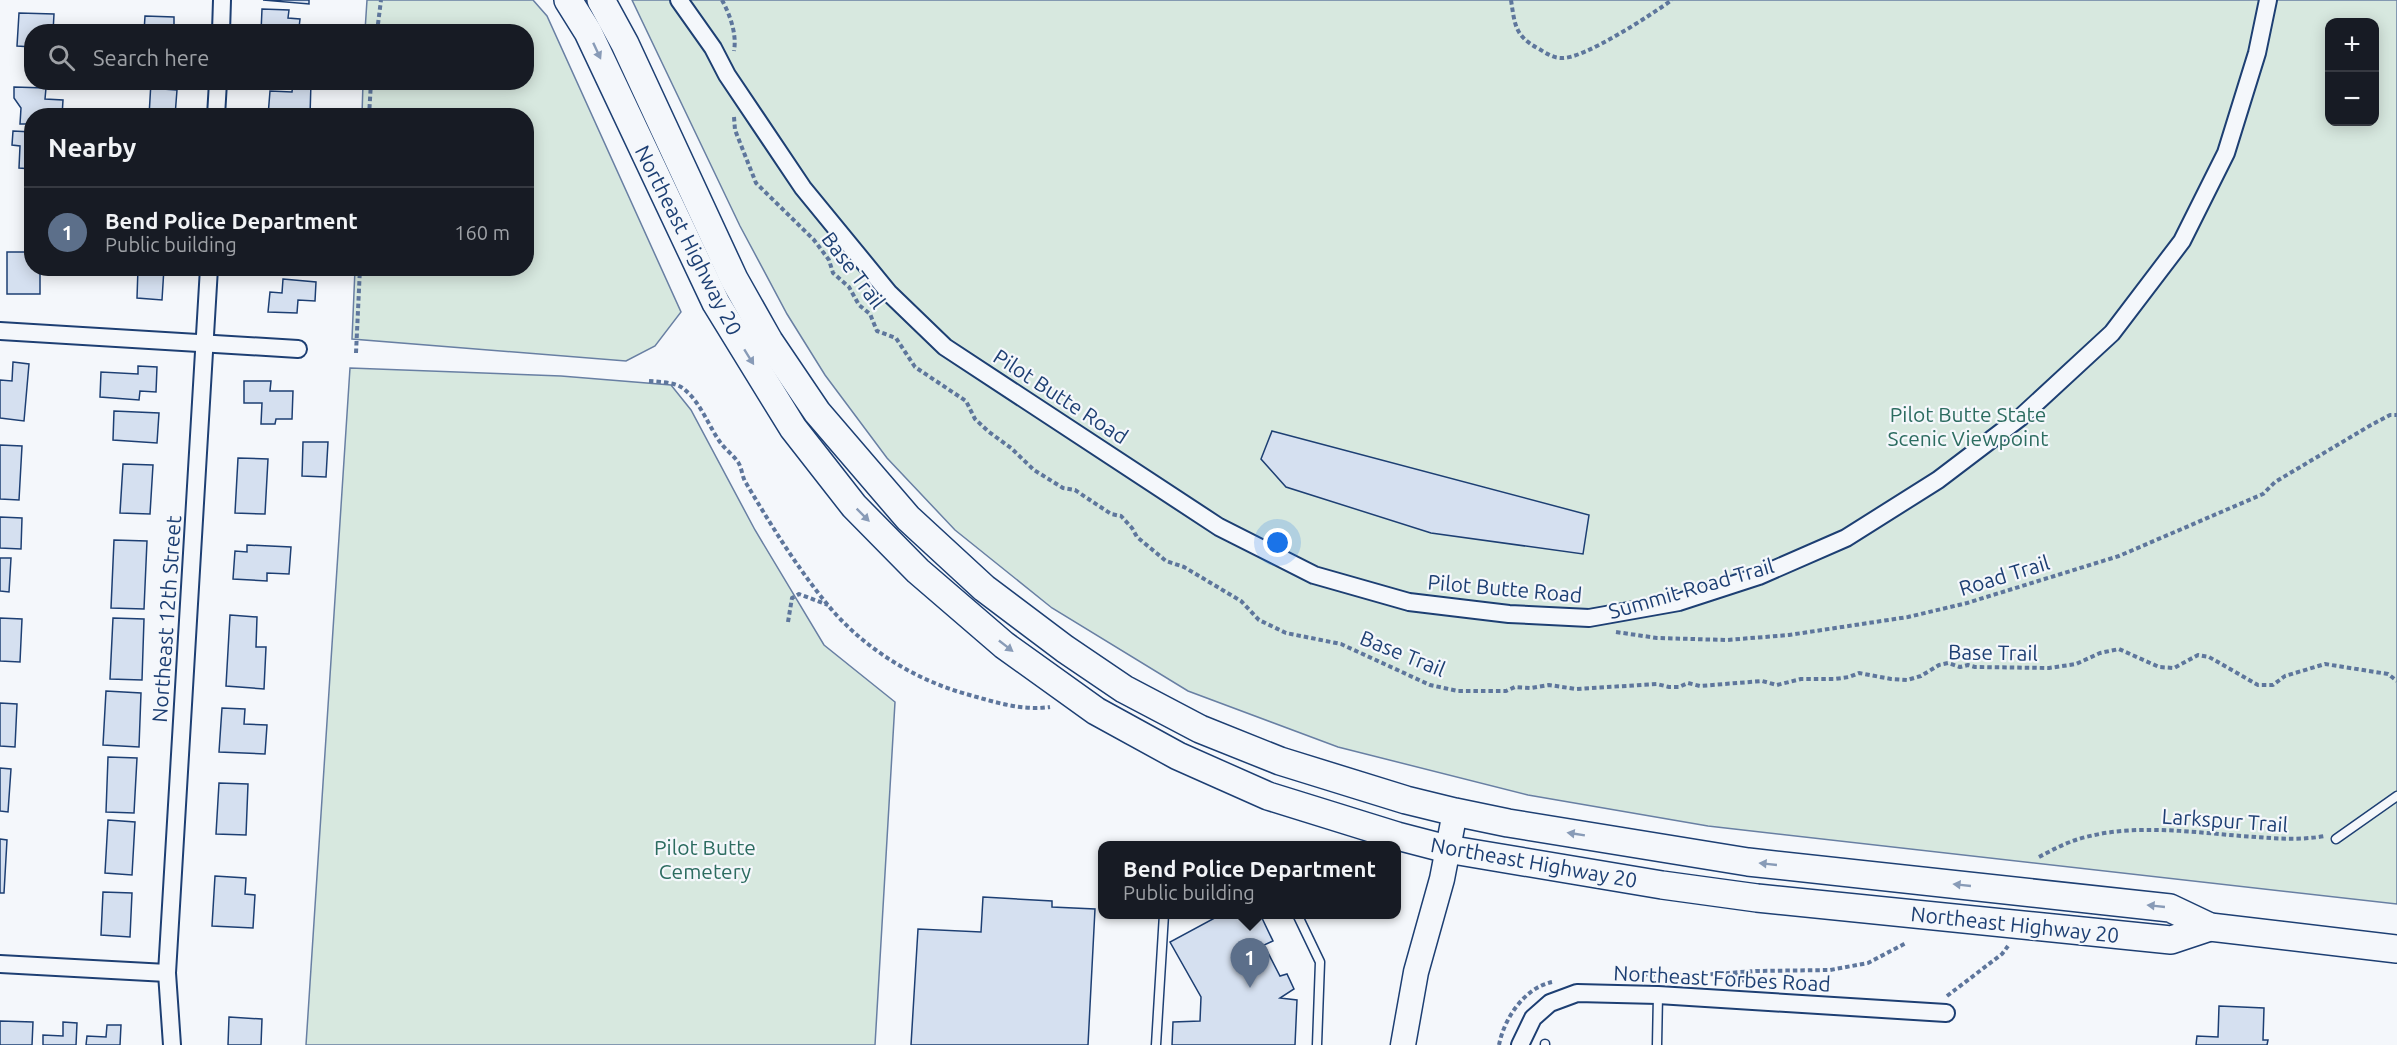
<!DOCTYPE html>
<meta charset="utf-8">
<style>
body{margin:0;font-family:Ubuntu,sans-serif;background:#20242c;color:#f1f3f6}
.controls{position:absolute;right:18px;top:18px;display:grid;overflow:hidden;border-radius:12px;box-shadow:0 3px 15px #0003}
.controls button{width:54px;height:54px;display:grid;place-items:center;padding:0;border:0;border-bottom:2px solid #363941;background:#171b24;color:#f1f3f6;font:30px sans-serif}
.you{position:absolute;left:1278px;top:543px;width:21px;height:21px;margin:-15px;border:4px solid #fff;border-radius:50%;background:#1a73e8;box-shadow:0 0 0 9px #1a73e833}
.badge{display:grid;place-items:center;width:39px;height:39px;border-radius:50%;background:#c62828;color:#fff;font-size:20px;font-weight:700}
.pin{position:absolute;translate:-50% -50px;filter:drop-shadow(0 2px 3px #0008)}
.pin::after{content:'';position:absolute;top:32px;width:21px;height:18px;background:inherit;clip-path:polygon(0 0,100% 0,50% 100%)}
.popup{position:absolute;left:1098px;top:841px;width:303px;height:78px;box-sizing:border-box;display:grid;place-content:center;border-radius:12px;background:#171b24;filter:drop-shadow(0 2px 4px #0005);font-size:20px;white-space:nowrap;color:#9ea1a6}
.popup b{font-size:22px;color:#f1f3f6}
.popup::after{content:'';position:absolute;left:50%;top:100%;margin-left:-12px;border:12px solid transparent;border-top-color:#171b24}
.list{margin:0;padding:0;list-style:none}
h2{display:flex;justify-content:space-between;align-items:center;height:78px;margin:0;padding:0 24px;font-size:26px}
h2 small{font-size:20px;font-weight:400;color:#9ea1a6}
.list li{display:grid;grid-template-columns:39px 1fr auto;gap:18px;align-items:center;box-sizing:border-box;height:90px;padding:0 24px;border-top:2px solid #363941}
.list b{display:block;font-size:22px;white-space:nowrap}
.list p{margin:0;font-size:20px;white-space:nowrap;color:#9ea1a6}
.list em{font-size:20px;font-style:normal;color:#9ea1a6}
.icon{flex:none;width:33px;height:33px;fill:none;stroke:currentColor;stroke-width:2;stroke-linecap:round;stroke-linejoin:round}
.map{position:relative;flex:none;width:2397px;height:1045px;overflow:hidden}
.search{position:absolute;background:#171b24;box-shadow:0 3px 15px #0003;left:24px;top:24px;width:510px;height:66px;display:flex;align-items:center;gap:15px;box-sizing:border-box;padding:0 21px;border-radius:24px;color:#9ea1a6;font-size:22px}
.panel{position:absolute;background:#171b24;box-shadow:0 3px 15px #0003;left:24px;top:108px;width:510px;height:168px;border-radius:24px}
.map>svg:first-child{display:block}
.green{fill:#d7e8df;stroke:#687fa3;stroke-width:1.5;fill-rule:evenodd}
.building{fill:#d5e0f0;stroke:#1d3f73;stroke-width:1.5}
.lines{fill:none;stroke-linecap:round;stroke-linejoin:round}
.service-casing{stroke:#1d3f73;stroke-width:11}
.minor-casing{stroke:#1d3f73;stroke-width:20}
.secondary-casing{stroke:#1d3f73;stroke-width:27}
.primary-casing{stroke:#1d3f73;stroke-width:30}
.path{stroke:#5e769c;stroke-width:4;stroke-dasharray:4.5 3;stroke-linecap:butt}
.service{stroke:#f4f7fb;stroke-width:8}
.minor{stroke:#f4f7fb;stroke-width:16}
.secondary{stroke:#f4f7fb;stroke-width:24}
.primary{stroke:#f4f7fb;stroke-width:27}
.oneway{fill:#889bb7}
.labels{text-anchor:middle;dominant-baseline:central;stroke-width:4.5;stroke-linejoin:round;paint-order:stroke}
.street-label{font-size:21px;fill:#1d3f73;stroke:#f4f7fb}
.park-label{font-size:21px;fill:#2c6c60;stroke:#f4f7fb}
</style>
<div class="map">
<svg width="2397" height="1045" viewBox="0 0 2397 1045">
<rect width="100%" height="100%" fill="#f4f7fb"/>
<g class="green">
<path d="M367,0H533L547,16L681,312L655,346L626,361L352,339L355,269L526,268V116L362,115L363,83L526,82V32L365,31Z"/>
<path d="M632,0H2397V904L1708,826L1528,795L1338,747L1188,691L1052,608L955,530L887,458L825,375L787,314L740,226ZM2330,22H2374V122H2330Z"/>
<path d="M350,368L561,376L671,385L691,410L755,530L824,645L895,702L875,1045H306Z"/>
</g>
<g class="building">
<path d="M263,0H309V4Z"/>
<path d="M262,9L289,10L288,18L300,19L299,28H309V32H261Z"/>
<path d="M19,13L54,14L53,32H32V47L17,46Z"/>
<path d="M145,16L174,17V32H144Z"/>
<path d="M151,82H164L163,89L177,90L175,116H149Z"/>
<path d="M293,82H311L310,116H268L270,91L292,92Z"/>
<path d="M14,87L46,88L45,99L63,100L62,116H32V124H20L21,108L14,98Z"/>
<path d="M13,131L32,132V169L19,168L20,146L12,145Z"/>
<path d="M7,252H32V268H40V294H7Z"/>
<path d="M138,268H164L162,300L137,298Z"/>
<path d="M283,279L316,282L315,301L298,300L297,313L268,312L270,292L282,293Z"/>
<path d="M13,362L29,364L24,421L0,418V380L12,381Z"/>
<path d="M138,366L157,367L156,392L140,391L139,400L100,397L101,372L138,374Z"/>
<path d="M244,381H271L270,391H293L292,419H276L275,424H261L262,403H244Z"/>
<path d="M114,411L159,413L157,443L113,440Z"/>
<path d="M1272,431L1589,515L1583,554L1431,533L1286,487L1261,459Z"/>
<path d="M303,442H328L326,477L302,476Z"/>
<path d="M0,445L22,446L19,500L0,499Z"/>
<path d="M238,458L268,459L265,514L235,513Z"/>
<path d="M123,464L153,465L150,514L120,513Z"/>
<path d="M0,517L22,518L21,549L0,548Z"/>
<path d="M114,540L147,541L144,609L111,608Z"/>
<path d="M247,545L291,547L289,574L267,573V581L233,579L235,551L247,552Z"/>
<path d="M0,558H11L9,592L0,591Z"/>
<path d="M230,615L257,617L256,647H266L264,689L226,686Z"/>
<path d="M0,618L22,619L20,662L0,661Z"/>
<path d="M113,618L144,619L142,680L110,679Z"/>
<path d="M106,691L141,693L139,747L103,745Z"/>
<path d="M0,703L17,704L15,747L0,746Z"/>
<path d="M222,708L245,709L244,724L267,725L265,754L219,752Z"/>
<path d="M108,757L137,758L134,813L106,812Z"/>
<path d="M0,768L11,769L8,812L0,811Z"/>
<path d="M219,783L248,784L246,835L216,834Z"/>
<path d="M108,820L135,822L132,875L105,873Z"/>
<path d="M0,839L7,840L4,893H0Z"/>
<path d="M215,876L246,878L245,894L255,895L253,928L212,926Z"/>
<path d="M103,892L132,893L130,937L101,935Z"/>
<path d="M983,897L1052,901V907L1095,909L1088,1045H911L918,929L981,932Z"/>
<path d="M1222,914H1260L1273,941L1264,945L1280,976L1287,974L1294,989L1280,998L1297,1000L1295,1045H1172L1173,1022L1200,1021L1201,997L1170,942Z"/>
<path d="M2219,1006L2264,1008L2263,1040H2268L2267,1045H2196L2197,1036L2218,1037Z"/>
<path d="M229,1017L262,1019L261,1045H228Z"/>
<path d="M0,1021L33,1022L32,1045H0Z"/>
<path d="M63,1022L77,1023L76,1045H43V1035L63,1036Z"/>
<path d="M107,1025H121L120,1045H86L87,1036L106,1037Z"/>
</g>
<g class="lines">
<g class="service-casing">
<g id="service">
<path d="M2336,839L2397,796"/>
<path d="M1297,914L1320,962L1317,1045"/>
<path d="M1156,1045L1164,914"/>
<path d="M1545,1045V1044"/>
<path d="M1657,1045L1658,995"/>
</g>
</g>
<g class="minor-casing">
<g id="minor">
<path d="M679,0L713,48L727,75L803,188L889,293L945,347L1219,527L1314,575L1409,602L1509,614L1589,618L1679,602L1759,576L1846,538L1938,480L2021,417L2112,333L2182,241L2226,153L2257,53L2268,0"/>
<path d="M221,32L222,0"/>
<path d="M216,116L218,82"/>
<path d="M0,331L298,349"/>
<path d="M0,964L167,973"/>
<path d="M172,1045L167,973L209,268"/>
<path d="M1520,1045L1533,1018L1550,1003L1577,993L1658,995L1946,1013"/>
</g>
</g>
<g class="secondary-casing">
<path id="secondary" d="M1403,1045L1416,972L1442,879L1455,812"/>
</g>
<g class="primary-casing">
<g id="primary">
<path d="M568,0L588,32L716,303L793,428L854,506L918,571L1004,645L1096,711L1178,756L1268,796L1397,836L1447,849L1662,885L1757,898L2171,940L2210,927"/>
<path d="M601,0L625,44L734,279L769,341L817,412L908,518L984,588L1065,649L1124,689L1200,729L1280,761L1406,800L1455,812L1508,823L1748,862L2170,908L2210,927L2397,949"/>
</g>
</g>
<g class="path">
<path d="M722,0C730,15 737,34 734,51"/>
<path d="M1511,0C1515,26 1515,36 1539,49C1546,53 1553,58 1561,58C1583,60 1652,14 1672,0"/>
<path d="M377,32L381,0"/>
<path d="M369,116L371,82"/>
<path d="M734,117L735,130L756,183L814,240L829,260L833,273L849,287L859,305L870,314L877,331L896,338L915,367L966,401L975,419L989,432L1011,448L1034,470L1063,488L1075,490L1111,514L1121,516L1132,528L1137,537L1166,561L1184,567L1241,601L1259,620L1286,633L1341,644L1430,685L1458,691H1506L1515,687L1531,688L1549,685L1576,689L1657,684L1669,687H1679L1688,683L1700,686L1762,681L1777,685L1801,679H1835L1849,677L1859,673L1891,679L1907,680L1921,676L1939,665L1948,663L1960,667L1968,665L1975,667L2049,668L2076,664L2100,653L2119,649L2159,667L2174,668L2198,655L2209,657L2258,685H2273L2285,676L2325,664L2388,674L2397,681"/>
<path d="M356,353L360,268"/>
<path d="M649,381C661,382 675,382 684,389C701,403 708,425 720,442C725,449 733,455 738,462C742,468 742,477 746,483C771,525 796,566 827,604C862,647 913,679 966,694C995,702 1021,711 1050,707"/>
<path d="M788,622L792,598L799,594L828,605"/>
<path d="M1616,632L1657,638L1727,640L1789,635L1908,617L1967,603L2119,556L2263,494L2275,482L2371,425L2390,415H2397"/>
<path d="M2039,857C2054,849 2069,841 2086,837C2136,824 2191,832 2242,836C2270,838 2297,841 2325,836"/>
<path d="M1613,974L1700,975L1756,971L1830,970L1868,963L1906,943"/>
<path d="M1735,974L1748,984"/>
<path d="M1947,996L2002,954L2008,946"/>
<path d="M1499,1045C1504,1019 1524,988 1552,982"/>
</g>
<use href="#service" class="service"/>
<use href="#minor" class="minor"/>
<use href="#secondary" class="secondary"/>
<use href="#primary" class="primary"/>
</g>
<defs><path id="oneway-solid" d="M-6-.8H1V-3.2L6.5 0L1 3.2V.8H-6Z" transform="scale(1.5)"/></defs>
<g class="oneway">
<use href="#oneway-solid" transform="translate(597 51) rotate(65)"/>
<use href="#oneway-solid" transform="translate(749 357) rotate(58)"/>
<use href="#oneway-solid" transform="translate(863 515) rotate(45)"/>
<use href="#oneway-solid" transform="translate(1006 646) rotate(38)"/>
<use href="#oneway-solid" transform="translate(1576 834) rotate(-171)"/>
<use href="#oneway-solid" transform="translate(1768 864) rotate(-174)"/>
<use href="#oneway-solid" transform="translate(1962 885) rotate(-174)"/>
<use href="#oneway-solid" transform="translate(2156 906) rotate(-174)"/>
</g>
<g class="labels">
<g class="street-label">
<text transform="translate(689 240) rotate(63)">Northeast Highway 20</text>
<text transform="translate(854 270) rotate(53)">Base Trail</text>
<text transform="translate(1061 396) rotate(33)">Pilot Butte Road</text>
<text transform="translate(2004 575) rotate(-17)">Road Trail</text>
<text transform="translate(1505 588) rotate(5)">Pilot Butte Road</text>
<text transform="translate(1691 588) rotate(-16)">Summit Road Trail</text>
<text transform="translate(166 619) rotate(-86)">Northeast 12th Street</text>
<text transform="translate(1993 652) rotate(1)">Base Trail</text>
<text transform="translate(1403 653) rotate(22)">Base Trail</text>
<text transform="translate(2225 820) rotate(4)">Larkspur Trail</text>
<text transform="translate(1534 862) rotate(10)">Northeast Highway 20</text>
<text transform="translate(2015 924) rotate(6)">Northeast Highway 20</text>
<text transform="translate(1722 978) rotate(3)">Northeast Forbes Road</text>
</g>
<g class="park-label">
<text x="1968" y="414">Pilot Butte State<tspan x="1968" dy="24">Scenic Viewpoint</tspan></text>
<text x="705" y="847">Pilot Butte<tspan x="705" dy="24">Cemetery</tspan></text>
</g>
</g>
</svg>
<div class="controls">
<button>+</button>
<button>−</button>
</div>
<div class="you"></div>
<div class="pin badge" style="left:1250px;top:988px;background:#5c6f8a">1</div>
<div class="popup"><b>Bend Police Department</b>Public building</div>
<div class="search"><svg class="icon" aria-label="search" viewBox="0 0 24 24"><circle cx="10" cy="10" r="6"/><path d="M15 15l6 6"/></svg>Search here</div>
<section class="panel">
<h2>Nearby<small></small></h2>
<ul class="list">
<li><span class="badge" style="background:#5c6f8a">1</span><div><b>Bend Police Department</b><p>Public building</p></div><em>160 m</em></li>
</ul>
</section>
</div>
